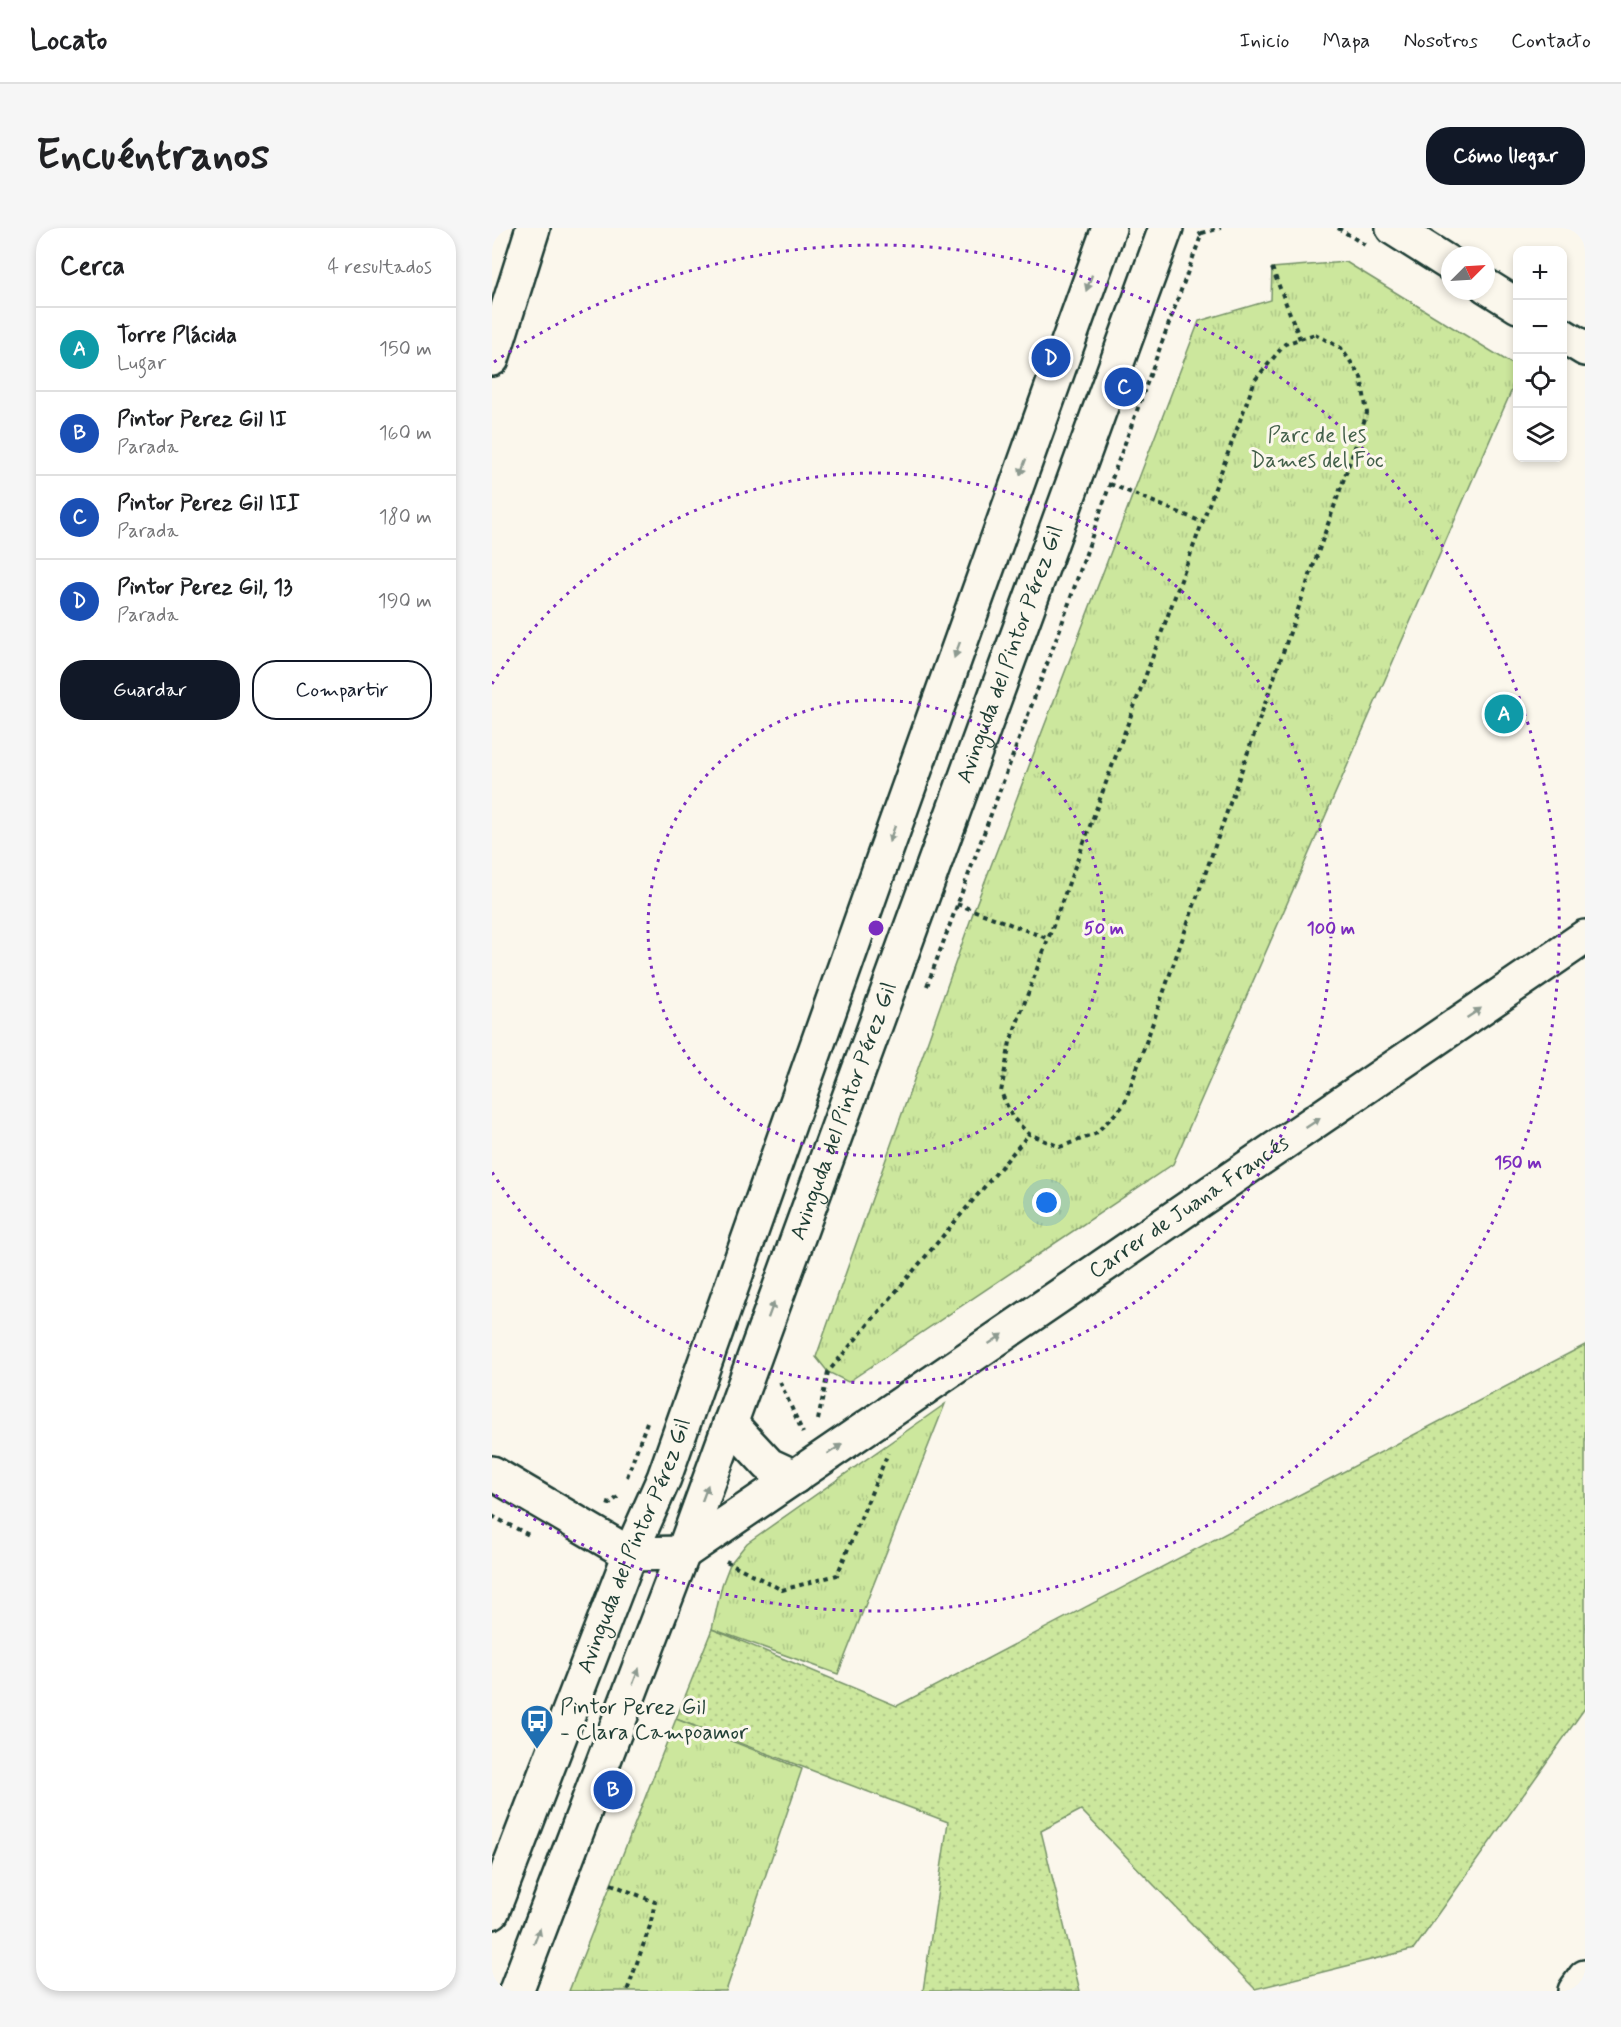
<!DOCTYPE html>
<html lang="es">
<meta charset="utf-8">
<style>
body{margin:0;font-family:Mynerve,sans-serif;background:#f6f6f6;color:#202124}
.controls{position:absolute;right:18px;top:18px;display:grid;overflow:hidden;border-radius:12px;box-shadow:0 3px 9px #0003}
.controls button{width:54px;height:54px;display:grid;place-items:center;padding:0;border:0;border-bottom:2px solid #e0e0e0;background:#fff;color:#202124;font:30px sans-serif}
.compass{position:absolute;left:949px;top:18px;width:54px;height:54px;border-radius:50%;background:#fff;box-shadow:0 3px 9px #0003;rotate:66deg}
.you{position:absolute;left:555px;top:975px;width:21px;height:21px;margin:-15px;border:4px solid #fff;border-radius:50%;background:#1a73e8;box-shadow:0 0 0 9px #1a73e833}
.badge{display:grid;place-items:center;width:39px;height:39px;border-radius:50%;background:#111827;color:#fff;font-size:20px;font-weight:700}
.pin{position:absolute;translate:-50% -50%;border:3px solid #fff;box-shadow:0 2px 6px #0006}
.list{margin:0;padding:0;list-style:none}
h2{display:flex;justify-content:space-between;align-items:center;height:78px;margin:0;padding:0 24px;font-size:26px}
h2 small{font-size:20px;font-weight:400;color:#757577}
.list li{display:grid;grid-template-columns:39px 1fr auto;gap:18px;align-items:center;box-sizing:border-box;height:84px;padding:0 24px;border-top:2px solid #e0e0e0}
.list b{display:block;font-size:22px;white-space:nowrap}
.list p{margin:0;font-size:20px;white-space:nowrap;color:#757577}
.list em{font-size:20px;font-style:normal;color:#757577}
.actions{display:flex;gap:12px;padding:18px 24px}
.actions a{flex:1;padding:14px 0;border:2px solid #111827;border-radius:24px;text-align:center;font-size:21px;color:#111827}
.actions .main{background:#111827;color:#fff}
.icon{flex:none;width:33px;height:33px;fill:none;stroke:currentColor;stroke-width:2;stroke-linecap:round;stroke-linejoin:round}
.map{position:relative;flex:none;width:1093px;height:1763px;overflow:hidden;border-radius:24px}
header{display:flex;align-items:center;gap:36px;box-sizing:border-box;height:84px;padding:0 30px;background:#fff;border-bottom:2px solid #e0e0e0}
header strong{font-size:28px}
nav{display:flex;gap:33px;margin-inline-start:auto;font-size:21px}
.intro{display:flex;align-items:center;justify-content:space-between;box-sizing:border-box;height:144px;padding:0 36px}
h1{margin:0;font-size:42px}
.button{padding:15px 27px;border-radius:24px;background:#111827;color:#fff;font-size:21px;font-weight:700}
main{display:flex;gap:36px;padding:0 36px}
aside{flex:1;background:#fff;border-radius:24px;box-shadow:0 3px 9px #0003}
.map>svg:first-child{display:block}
.grass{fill:url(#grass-dots);stroke:#769268;stroke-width:1.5}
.park{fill:url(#park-tufts);stroke:#769268;stroke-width:1.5}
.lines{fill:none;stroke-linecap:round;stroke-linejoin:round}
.street-casing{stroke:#1f3d34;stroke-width:38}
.secondary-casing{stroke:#1f3d34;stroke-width:38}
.path{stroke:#1f3d34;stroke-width:4;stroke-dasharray:4.5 4.5;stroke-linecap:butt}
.street{stroke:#fbf7ec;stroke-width:33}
.secondary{stroke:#fbf7ec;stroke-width:33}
.oneway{fill:#8d9a90}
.ring{fill:none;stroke:#7b2cbf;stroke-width:3;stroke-dasharray:3 6}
.labels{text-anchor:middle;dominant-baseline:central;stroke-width:6;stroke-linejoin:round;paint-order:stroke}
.park-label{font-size:22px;fill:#425f49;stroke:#fbf7ec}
.street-label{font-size:22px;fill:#1f3d34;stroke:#fbf7ec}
.poi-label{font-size:22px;fill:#1f3d34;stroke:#fbf7ec;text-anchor:start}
.centre{fill:#7b2cbf;stroke:#fbf7ec;stroke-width:3}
.ring-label{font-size:18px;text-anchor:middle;font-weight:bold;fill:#7b2cbf;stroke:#fbf7ec;stroke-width:6;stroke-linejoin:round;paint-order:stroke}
</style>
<header>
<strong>Locato</strong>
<nav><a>Inicio</a><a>Mapa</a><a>Nosotros</a><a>Contacto</a></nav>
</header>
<div class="intro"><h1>Encuéntranos</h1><a class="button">Cómo llegar</a></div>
<main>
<aside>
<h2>Cerca<small>4 resultados</small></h2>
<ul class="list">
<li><span class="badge" style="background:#0f9aa8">A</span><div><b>Torre Plácida</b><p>Lugar</p></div><em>150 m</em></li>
<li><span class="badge" style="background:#1a4fb4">B</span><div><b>Pintor Perez Gil II</b><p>Parada</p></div><em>160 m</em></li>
<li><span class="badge" style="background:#1a4fb4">C</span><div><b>Pintor Perez Gil III</b><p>Parada</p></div><em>180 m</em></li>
<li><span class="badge" style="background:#1a4fb4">D</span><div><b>Pintor Perez Gil, 13</b><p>Parada</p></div><em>190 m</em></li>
</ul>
<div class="actions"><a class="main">Guardar</a><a>Compartir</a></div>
</aside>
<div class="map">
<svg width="1093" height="1763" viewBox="0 0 1093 1763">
<defs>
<pattern id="grass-dots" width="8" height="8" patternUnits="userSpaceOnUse" patternTransform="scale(1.5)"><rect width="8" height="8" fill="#cce79d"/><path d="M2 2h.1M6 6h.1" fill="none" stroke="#afc788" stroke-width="1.8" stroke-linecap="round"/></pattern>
<pattern id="park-tufts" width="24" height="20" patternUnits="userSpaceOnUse" patternTransform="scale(1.5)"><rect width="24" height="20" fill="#cce79d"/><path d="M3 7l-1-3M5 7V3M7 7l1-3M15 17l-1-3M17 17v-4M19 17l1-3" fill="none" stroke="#afc788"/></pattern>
</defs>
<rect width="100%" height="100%" fill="#fbf7ec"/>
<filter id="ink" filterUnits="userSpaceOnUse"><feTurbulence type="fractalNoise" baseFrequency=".0167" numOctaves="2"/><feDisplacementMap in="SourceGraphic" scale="12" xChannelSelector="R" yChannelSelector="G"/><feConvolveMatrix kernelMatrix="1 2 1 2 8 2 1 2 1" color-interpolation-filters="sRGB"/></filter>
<g filter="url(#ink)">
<path class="grass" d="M1093,1117V1480L922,1721L763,1761L589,1582L549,1603L588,1763H431L456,1594L184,1491L220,1401L405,1478Z"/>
<g class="park">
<path d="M854,34L1025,139V150L681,936L356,1154L336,1144L324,1129L482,682L707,93L779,72L780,40Z"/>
<path d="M453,1176L346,1446L220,1401L230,1357L238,1336L255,1315Z"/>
<path d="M184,1491L310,1541L234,1763H77Z"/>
</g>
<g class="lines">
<g class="street-casing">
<g id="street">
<path d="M901,0L958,36"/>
<path d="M994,58L1026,78"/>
<path d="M1070,107L1093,121"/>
<path d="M0,131L41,0"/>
<path d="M238,1195L277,1237L303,1249"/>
<path id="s1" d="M0,1245L138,1326L191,1325L1093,709"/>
<path d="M1083,1763L1093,1749"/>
</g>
</g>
<g class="secondary-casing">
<g id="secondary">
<path id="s2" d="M0,1684L138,1326L172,1250L386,645L617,0"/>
<path id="s3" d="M24,1763L191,1325L674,0"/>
</g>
</g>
<g class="path">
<path d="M846,0L873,17"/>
<path d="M710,5L729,0"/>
<path d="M780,40L808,111"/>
<path d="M823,106L849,120L869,149L875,185L632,877L603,906L568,919L537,906L520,889L509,864L518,814L763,152L793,116Z"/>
<path d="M618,256L710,294"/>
<path d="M465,676L557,711"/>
<path d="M435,758L568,401L618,256L710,5L704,8"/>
<path d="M288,1154L311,1205"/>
<path d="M326,1192L336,1144L537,906"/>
<path d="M135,1249L155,1194"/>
<path d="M115,1275L118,1276L128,1267"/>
<path d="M0,1288L37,1307"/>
<path d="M234,1333L290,1362L345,1347L396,1225"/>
<path d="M119,1656L163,1674L158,1698L135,1763"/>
</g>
<use href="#street" class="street"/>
<use href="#secondary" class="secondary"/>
</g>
<defs><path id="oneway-solid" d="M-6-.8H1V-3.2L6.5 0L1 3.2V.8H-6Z" transform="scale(1.5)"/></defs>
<g class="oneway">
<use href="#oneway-solid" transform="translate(597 55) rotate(110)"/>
<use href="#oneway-solid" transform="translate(531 239) rotate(110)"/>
<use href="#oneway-solid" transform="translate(465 422) rotate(110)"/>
<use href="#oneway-solid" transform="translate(400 606) rotate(110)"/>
<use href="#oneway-solid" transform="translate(982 785) rotate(-34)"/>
<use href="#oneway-solid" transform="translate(821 895) rotate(-34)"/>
<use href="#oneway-solid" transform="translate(279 1082) rotate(-70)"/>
<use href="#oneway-solid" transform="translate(504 1111) rotate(-34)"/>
<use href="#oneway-solid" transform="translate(343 1221) rotate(-34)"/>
<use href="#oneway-solid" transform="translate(213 1265) rotate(-70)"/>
<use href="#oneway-solid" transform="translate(144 1448) rotate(-69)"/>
<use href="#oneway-solid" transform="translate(45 1708) rotate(-69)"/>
</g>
</g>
<g class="ring">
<circle cx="384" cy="700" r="228"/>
<path d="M0 456A455 455 0 1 1 0 944"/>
<path d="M2 134A683 683 0 1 1 2 1266"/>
</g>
<defs>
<g id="bus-pin" transform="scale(1.725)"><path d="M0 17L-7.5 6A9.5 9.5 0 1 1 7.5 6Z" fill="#1f6fb2" stroke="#fbf7ec"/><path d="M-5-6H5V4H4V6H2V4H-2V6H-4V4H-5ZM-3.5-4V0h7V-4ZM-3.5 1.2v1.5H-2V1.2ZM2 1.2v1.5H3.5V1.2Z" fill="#fff"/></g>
</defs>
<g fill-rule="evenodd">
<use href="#bus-pin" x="45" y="1493"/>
</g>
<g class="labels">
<g class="park-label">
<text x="825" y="208">Parc de les<tspan x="825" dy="25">Dames del Foc</tspan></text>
</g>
<g class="street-label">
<text stroke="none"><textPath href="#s3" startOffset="1425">Avinguda del Pintor Pérez Gil</textPath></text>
<text stroke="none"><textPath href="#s3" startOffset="939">Avinguda del Pintor Pérez Gil</textPath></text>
<text stroke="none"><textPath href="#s1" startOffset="826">Carrer de Juana Francés</textPath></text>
<text stroke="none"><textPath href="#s2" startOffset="393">Avinguda del Pintor Pérez Gil</textPath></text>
</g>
<g class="poi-label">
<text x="68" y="1480">Pintor Perez Gil<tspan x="68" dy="25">- Clara Campoamor</tspan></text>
</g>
</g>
<circle cx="384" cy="700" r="9" class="centre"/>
<g class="ring-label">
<text x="612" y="706">50 m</text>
<text x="839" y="706">100 m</text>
<text x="1026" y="940">150 m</text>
</g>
</svg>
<div class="controls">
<button>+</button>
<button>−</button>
<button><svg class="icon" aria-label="locate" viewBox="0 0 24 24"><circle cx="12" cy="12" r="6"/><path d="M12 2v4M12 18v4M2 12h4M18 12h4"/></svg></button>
<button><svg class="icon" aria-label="layers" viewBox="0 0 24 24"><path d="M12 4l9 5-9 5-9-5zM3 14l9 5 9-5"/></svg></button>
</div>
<svg class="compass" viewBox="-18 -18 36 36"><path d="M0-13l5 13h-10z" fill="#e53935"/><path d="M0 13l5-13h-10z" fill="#757577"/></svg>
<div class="you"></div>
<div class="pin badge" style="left:1012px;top:486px;background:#0f9aa8">A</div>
<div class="pin badge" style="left:121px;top:1562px;background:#1a4fb4">B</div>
<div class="pin badge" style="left:632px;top:159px;background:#1a4fb4">C</div>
<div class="pin badge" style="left:559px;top:130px;background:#1a4fb4">D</div>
</div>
</main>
